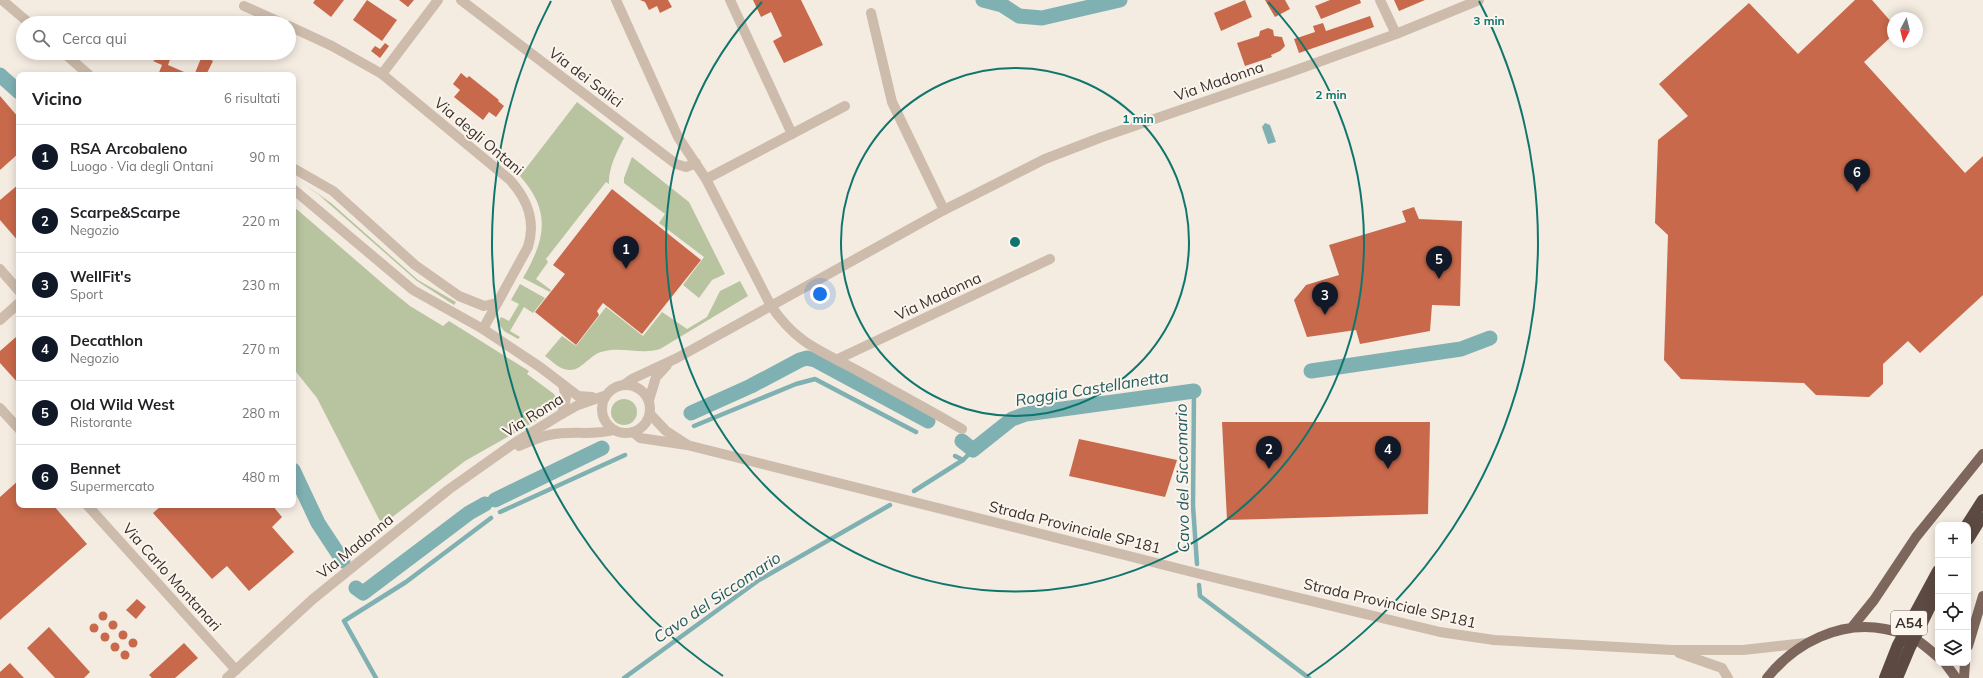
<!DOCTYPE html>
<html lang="it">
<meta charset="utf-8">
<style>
body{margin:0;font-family:Mulish,sans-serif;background:#f6f6f6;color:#202124}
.controls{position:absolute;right:12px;bottom:12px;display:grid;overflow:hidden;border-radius:8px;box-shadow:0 2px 10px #0003}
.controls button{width:36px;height:36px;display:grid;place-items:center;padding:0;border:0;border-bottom:1px solid #e0e0e0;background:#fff;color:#202124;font:20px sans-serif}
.compass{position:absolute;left:1887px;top:12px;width:36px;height:36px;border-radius:50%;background:#fff;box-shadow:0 2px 10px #0003;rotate:187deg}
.you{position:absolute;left:820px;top:294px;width:14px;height:14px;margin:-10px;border:3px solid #fff;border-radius:50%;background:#1a73e8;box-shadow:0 0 0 6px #1a73e833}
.badge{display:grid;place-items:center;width:26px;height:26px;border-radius:50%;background:#111827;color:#fff;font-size:13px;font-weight:700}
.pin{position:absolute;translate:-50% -33px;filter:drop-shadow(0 1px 2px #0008)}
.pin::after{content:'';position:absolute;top:21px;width:14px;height:12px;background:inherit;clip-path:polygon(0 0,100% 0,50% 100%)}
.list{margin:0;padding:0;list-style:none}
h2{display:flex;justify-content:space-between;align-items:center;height:52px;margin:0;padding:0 16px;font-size:17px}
h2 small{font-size:13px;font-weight:400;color:#757577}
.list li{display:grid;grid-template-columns:26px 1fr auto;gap:12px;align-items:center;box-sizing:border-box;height:64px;padding:0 16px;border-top:1px solid #e0e0e0}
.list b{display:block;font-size:15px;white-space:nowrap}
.list p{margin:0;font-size:13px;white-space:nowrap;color:#757577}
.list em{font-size:13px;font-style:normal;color:#757577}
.icon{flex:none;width:22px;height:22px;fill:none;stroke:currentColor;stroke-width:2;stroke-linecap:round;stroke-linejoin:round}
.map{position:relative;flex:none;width:1983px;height:678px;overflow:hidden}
.search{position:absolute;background:#fff;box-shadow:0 2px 10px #0003;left:16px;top:16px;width:280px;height:44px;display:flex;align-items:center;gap:10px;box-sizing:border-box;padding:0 14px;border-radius:22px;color:#757577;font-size:15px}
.panel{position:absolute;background:#fff;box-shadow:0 2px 10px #0003;left:16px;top:72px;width:280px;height:436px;border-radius:8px}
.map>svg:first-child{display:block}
.green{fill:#b8c4a0}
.water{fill:#7fb0b2}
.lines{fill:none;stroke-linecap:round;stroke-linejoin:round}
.stream{stroke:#7fb0b2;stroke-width:4.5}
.canal{stroke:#7fb0b2;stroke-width:15}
.building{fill:#c8694b}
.minor{stroke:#cdbbac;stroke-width:10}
.major{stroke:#7d675c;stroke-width:10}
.highway{stroke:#5c4a42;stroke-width:12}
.highway-bridge{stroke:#5c4a42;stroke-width:12}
.ring{fill:none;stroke:#0f766e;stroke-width:2}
.labels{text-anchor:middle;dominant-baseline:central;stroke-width:4;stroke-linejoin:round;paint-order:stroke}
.shield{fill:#fbf5ee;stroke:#756b66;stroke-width:1}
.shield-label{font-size:14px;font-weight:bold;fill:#3b302b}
.street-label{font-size:15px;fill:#3b302b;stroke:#fbf5ee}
.water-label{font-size:16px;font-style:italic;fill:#1f5a5e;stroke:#fbf5ee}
.centre{fill:#0f766e;stroke:#fbf5ee;stroke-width:2}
.ring-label{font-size:12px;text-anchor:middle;font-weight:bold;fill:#0f766e;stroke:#fbf5ee;stroke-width:4;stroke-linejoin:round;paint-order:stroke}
</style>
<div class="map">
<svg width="1983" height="678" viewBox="0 0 1983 678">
<rect width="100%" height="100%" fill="#f4ebe1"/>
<g class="green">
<path d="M577,102L624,138C617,151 608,169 609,184L606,182L546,259L548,262L536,279L551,290L550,292L523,278C545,240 552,212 520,176Z"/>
<path d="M632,157L689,202L725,274L712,280L699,298L683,285L704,257L659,223L665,214L624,183V178Z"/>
<path d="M300,181L331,203L418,280L456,302L454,305L417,281L319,195Z"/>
<path d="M293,206L389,289L410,306L443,326L449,321L529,371L527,374L554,394C558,400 558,405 553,411L465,461L382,525L317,398L293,368Z"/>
<path d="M740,281L748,296L660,349C641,355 621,346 601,352C590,355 581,371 569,370C560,370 552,361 545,356L562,336L576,346L606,307L643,336L662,312L687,329L707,317L720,291Z"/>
<path d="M520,284L545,298L533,313L524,307L510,331L520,337L518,339L504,331L498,323L501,317L509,321L519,304L511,300Z"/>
<circle cx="624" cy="412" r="13"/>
</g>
<path class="water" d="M1265,123L1270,125L1276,142L1268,144L1262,127Z"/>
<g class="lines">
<g class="stream">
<path d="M1194,391L1193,506L1197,564"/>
<path d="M694,426L796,384L815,379L916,432"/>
<path d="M955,456L963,460"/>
<path d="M914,491L963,460L973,450"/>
<path d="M500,512L625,455"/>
<path d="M1199,585L1200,596L1309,678"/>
<path d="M376,678L344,621L406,582L491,518"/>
<path d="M624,678L759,580L890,505"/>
</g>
<g class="canal">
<path d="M983,0L1002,5L1019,16L1042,18L1120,0"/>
<path d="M0,75L19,92"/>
<path d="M1311,371L1461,349L1490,338"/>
<path d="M691,413L751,386L800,360L807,358L815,360L928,421"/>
<path d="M962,441L973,450L1012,419L1026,414L1194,391"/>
<path d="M293,470L318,523L343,561"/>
<path d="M495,500L602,448"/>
<path d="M356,588L363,593L469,513L485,504"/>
</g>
</g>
<g class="building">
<path d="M315,0H344L331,17L313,3Z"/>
<path d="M367,0L397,20L382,41L353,20Z"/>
<path d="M399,0H414L408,7Z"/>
<path d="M640,0H668L672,7L660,13L657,6L649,10L645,2Z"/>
<path d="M753,0H801L823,45L784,63L773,41L782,36L771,12L761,17Z"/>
<path d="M1245,0L1252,17L1221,31L1214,13Z"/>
<path d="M1265,0H1285L1290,9L1275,17Z"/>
<path d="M1330,0H1360L1361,3L1321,19L1315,6Z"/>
<path d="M1394,0H1425L1399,11Z"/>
<path d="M1855,0H1872L1893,24V35L1864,62L1965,173L1983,156V295L1920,353L1908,341L1883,364V384L1869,397L1816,395L1804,383L1681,379L1664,360L1668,235L1655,223L1658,140L1688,116L1659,84L1749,3L1798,54Z"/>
<path d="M1370,16L1374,27L1299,53L1294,39L1315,32L1313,26L1323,23L1326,31Z"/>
<path d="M1268,28L1273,30L1274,36L1282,37L1285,46L1280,51L1271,55L1272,57L1245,66L1237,43L1259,36L1260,31Z"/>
<path d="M385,43L389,46L380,58L371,51L375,46L380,49Z"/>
<path d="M164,55L171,57L168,65L191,75H158L162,65L153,61Z"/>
<path d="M202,56L213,61L206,75L195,73Z"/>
<path d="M461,73L467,78L469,76L499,100L498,101L504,106L496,117L489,112L483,120L454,97L460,90L453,84Z"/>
<path d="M0,96L19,118V153L0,170Z"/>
<path d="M19,184V242L0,220V200Z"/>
<path d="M612,189L701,260L642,334L603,303L597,311L599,315L576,345L535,312L565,274L553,265Z"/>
<path d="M1414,207L1419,219L1462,221L1460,306L1432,305L1430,331L1360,344L1356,330L1307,337L1294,300L1306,285L1339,275L1329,245L1406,222L1402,211Z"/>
<path d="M16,337L19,341V384L0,363V351Z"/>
<path d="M1222,422H1430L1428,514L1227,520Z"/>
<path d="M1079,439L1177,460L1165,497L1069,476Z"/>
<path d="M19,480V505H53L87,544L0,620V497Z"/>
<path d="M162,505H272L282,517L272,527L294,552L249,591L227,566L212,579L153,513Z"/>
<path d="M137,599L146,607L136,619L126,610Z"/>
<circle cx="103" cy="616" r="4.5"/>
<circle cx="113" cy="625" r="4.5"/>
<circle cx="94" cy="628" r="4.5"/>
<path d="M49,627L90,672L84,678H55L27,648Z"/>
<circle cx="123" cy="635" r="4.5"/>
<circle cx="105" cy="637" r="4.5"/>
<circle cx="133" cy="643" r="4.5"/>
<circle cx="115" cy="647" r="4.5"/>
<path d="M184,643L198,658L175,678H152L149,675Z"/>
<circle cx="125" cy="655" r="4.5"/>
<path d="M10,663L24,678H0V672Z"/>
</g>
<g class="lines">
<g class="minor">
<path d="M2,0L29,23"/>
<path d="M461,0L676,164L686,167L696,163"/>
<path d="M616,0L678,137L706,179L771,306C798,345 820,350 860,372C894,391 928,409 962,429"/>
<path d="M730,0L792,134"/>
<path d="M1380,0L1396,34"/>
<path d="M244,6L282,23"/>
<path d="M871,13L892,102L944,210"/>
<path d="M289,26L332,46L382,74L510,180C528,200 536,221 528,247L483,329"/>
<path d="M64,53L89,75"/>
<path d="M382,74L438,0"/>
<path d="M293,168L333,191L415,265L459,296L484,306L497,303"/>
<path d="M706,179L845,106"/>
<path d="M293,189L413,290L483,329L540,367L578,396L592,397"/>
<path d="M0,269L19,291"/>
<path d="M0,320L19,303"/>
<path d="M838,359L1050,259"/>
<path d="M625,384L632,379L677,358L944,210L1045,159L1102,137L1288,73L1396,34L1479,0"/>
<circle cx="626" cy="409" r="24"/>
<path d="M649,400L656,377L667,365"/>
<path d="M0,408L19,429"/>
<path d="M562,414L566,398L563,385"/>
<path d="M650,414L666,431L686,444"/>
<path d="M633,432L640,438L687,445L731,456L1216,578L1440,632L1494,640L1672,650H1743L1806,643"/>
<path d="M519,446C528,442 539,437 549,435C571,430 593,436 614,430"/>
<path d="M87,505L236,670"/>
<path d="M1679,653L1722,668L1728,678"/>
<path d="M227,678L313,599L448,490L516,442L560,415L578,405L604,396"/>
</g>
<g class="major">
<path d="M1853,626L1874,600L1916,537L1983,454"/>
<path d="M1968,646L1983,596"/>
<path d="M1945,663L1956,678"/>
<path d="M1767,678C1795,643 1840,620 1885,629C1895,631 1905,633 1914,638C1923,644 1930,650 1938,657"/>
<path d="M1964,678L1965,663"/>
</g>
<g class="highway">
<path d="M1967,525L1983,500"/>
<path d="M1968,539L1981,518"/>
</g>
<g class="highway-bridge">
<path d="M1885,678L1898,645L1938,571"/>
<path d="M1897,678L1910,647L1938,590"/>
</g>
</g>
<g class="ring">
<circle cx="1015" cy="242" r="174"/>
<path d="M1268 2A349 349 0 1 1 762 2"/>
<path d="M723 676A523 523 0 0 1 551 1M1479 1A523 523 0 0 1 1307 676"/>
</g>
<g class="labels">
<rect class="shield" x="1891" y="611" width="36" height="24" rx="3"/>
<g class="shield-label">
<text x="1909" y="623">A54</text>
</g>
<g class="street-label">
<text transform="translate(586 77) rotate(37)">Via dei Salici</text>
<text transform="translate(1219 81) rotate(-19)">Via Madonna</text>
<text transform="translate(479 136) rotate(40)">Via degli Ontani</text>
<text transform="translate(938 296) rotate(-25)">Via Madonna</text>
<text transform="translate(533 415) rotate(-32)">Via Roma</text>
<text transform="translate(1075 527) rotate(14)">Strada Provinciale SP181</text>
<text transform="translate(355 546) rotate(-39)">Via Madonna</text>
<text transform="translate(172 577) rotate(48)">Via Carlo Montanari</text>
<text transform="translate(1390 603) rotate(13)">Strada Provinciale SP181</text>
</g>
<g class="water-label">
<text transform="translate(1092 388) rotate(-9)">Roggia Castellanetta</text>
<text transform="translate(1182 478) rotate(-91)">Cavo del Siccomario</text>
<text transform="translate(717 597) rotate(-34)">Cavo del Siccomario</text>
</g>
</g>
<circle cx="1015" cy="242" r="6" class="centre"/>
<g class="ring-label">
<text x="1489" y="25">3 min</text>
<text x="1331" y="99">2 min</text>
<text x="1138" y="123">1 min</text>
</g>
</svg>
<div class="controls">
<button>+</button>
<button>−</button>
<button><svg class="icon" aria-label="locate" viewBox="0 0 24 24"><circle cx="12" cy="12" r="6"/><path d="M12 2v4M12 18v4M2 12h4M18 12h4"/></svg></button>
<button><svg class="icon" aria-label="layers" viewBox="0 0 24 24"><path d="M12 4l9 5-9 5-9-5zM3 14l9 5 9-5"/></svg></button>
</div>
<svg class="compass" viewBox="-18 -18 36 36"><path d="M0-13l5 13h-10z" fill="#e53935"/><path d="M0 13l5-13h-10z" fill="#757577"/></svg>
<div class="you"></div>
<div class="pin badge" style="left:626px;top:269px">1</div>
<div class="pin badge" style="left:1269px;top:469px">2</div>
<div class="pin badge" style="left:1325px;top:315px">3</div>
<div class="pin badge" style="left:1388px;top:469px">4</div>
<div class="pin badge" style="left:1439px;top:279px">5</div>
<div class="pin badge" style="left:1857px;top:192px">6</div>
<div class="search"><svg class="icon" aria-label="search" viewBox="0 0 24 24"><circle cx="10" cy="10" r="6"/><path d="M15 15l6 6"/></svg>Cerca qui</div>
<section class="panel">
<h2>Vicino<small>6 risultati</small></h2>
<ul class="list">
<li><span class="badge">1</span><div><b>RSA Arcobaleno</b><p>Luogo · Via degli Ontani</p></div><em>90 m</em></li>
<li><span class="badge">2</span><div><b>Scarpe&amp;Scarpe</b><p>Negozio</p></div><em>220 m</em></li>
<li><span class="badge">3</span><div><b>WellFit's</b><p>Sport</p></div><em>230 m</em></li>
<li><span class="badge">4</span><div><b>Decathlon</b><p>Negozio</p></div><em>270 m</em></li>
<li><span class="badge">5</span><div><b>Old Wild West</b><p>Ristorante</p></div><em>280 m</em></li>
<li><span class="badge">6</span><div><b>Bennet</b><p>Supermercato</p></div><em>480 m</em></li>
</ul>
</section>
</div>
